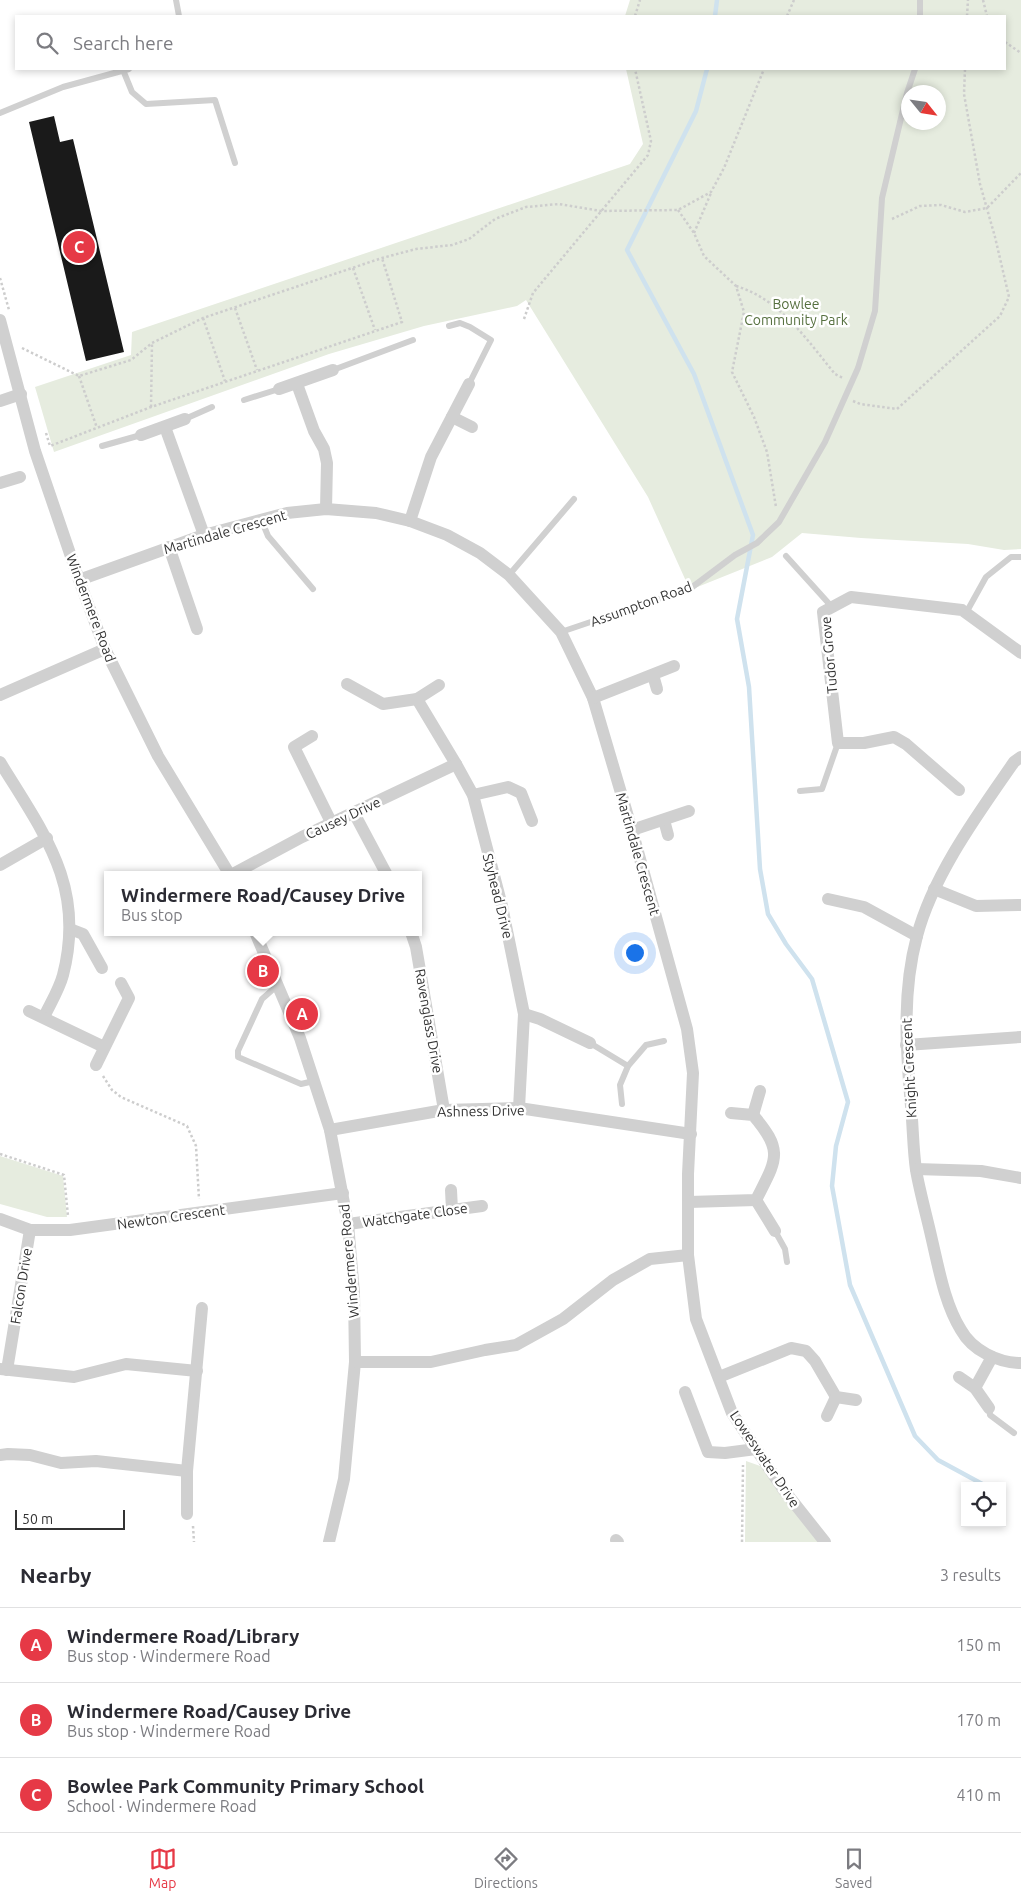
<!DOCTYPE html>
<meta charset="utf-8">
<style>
body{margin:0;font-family:Ubuntu,sans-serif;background:#f7f7f7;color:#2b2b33}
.controls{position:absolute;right:15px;bottom:15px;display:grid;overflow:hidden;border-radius:0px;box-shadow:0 2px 8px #0003}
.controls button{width:45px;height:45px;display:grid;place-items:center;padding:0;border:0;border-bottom:1px solid #e1e1e2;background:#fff;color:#2b2b33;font:25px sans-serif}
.compass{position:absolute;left:901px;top:85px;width:45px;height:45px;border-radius:50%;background:#fff;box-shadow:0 2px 8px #0003;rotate:120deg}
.scale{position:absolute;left:15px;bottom:12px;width:110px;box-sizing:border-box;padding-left:5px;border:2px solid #333;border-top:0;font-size:14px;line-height:18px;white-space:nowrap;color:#333;-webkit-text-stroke:4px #fff;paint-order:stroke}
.you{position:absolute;left:634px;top:952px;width:18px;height:18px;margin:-12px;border:4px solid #fff;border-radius:50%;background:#1a73e8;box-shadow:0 0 0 8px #1a73e833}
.badge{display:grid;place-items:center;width:32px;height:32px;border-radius:50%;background:#e63946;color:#fff;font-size:16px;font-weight:700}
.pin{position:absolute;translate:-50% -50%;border:2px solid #fff;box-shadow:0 1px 5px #0006}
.popup{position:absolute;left:104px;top:871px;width:318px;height:65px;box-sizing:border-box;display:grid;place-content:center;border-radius:0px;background:#fff;filter:drop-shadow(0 1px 4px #0005);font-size:16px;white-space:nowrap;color:#7c7c81}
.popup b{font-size:19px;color:#2b2b33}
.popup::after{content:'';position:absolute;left:50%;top:100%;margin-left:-10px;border:10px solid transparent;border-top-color:#fff}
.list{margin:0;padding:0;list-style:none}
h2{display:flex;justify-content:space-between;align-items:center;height:65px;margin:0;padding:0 20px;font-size:21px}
h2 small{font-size:16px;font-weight:400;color:#7c7c81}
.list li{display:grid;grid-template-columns:32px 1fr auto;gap:15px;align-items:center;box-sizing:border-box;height:75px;padding:0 20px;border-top:1px solid #e1e1e2}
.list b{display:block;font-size:19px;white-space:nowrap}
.list p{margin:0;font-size:16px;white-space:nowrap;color:#7c7c81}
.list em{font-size:16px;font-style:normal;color:#7c7c81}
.icon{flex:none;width:28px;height:28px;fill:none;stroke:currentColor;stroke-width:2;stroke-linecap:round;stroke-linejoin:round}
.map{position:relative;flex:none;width:1021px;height:1542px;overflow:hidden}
.search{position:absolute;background:#fff;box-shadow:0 2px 8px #0003;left:15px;right:15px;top:15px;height:55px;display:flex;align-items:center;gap:12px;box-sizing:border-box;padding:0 18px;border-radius:0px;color:#7c7c81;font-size:19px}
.sheet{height:290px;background:#fff}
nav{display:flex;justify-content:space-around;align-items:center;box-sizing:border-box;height:70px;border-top:1px solid #e1e1e2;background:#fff;font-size:14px;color:#7c7c81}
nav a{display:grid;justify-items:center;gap:2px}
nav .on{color:#e63946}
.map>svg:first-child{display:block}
.green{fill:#e6ecdf;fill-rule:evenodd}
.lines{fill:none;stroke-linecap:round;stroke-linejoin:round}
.stream{stroke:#cfe2ee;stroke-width:4.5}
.building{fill:#1a1a1a}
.path{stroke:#cdcdcd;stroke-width:2.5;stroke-dasharray:2.5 2.5;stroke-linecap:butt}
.lane{stroke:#d0d0d0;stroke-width:6}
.street{stroke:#d0d0d0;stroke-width:12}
.labels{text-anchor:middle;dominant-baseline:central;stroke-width:5;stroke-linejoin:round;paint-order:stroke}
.park-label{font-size:14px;fill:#56703f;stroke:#fff}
.street-label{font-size:14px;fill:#333;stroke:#fff}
</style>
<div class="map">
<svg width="1021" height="1542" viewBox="0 0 1021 1542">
<rect width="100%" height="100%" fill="#fff"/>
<g class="green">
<path d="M630,0H1021V549L1004,550L968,544L861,538L802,533L772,557L690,590L648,497L526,300L517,306L424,326L329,354L54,452L35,387L131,355L132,332L630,164L643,144L626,69H1005V16H625ZM908,92H938V122H908Z"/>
<path d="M0,1156L63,1176L67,1217H47L0,1204Z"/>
<path d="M746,1461L763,1467L820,1542H745Z"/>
</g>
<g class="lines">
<g class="stream">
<path d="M715,16L717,0"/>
<path d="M707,69L696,111L627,250L694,374L753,535L737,619L749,687L760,869L768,914L786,944L812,979L848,1102L836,1146L832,1186L850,1285L915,1436L938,1460L986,1486"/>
</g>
</g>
<path class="building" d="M54,116L60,142L73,139L124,352L86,361L29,122Z"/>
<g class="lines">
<g class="path">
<path d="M983,0L987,16"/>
<path d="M635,16L640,0"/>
<path d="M787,16L794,0"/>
<path d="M967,16L968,0"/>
<path d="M1005,42L1021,53"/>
<path d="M678,210L694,233L704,256L736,286L744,312L732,372L754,417L767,452L776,507"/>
<path d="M892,219L920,206L941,205L965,212L987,208L1021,173"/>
<path d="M694,233L711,193"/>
<path d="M353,268L375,330"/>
<path d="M0,278L9,310"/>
<path d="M736,286C780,299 807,340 835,374L843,378"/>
<path d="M235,308L257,370"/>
<path d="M203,318L225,381"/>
<path d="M524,319L533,293L648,155L651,141L635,69"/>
<path d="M22,348L79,376L131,360L152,343L203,318L382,258L416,249L452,245L469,239L495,219L526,207L559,204L601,211L678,210L711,192L724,168L764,69"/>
<path d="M79,376L97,428"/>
<path d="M853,401L860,404L897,409L1000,316L1009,297L995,237L980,184L964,94L965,69"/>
<path d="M151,407L152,343"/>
<path d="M46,433L50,446L151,407L402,322L382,258"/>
<path d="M103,1076L112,1090L121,1097L187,1126L196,1146L199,1199"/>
<path d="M0,1154L64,1175L68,1216"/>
<path d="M193,1526L194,1542"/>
<path d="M742,1542L743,1465"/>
</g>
<g class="lane">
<path d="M176,0L179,16"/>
<path d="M920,16V0"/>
<path d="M123,70L132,92L146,104L215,100L235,163"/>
<path d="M0,113L63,87L129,69"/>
<path d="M449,326L460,323L470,327L491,340L469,384"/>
<path d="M333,370L413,340"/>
<path d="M244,400L279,389"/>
<path d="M185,419L212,407"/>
<path d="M102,446L141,435"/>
<path d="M261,519L268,536L313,589"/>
<path d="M786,556L832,607"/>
<path d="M509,575L574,499"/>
<path d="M966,613L986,577L1011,557H1021"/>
<path d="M561,632L691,588L735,555L757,543L779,522L825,442L858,368L875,311L882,198L907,93L915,69"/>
<path d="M800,791L822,789L838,743"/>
<path d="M278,985L262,999L238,1051V1057L301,1084L314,1081"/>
<path d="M590,1043L628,1066"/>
<path d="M622,1104L620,1085L628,1066L646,1045L664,1041"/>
<path d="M775,1231L785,1249L787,1262"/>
<path d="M989,1408L990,1415L1014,1433"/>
</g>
<g class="street">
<path d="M0,320L35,451L79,580L105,649L158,756L230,875"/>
<path d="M297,384L314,431L324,449L327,463L326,509"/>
<path d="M279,389L333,370"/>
<path d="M0,401L21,394"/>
<path d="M452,417L472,427"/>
<path d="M165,427L204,535"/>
<path d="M141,435L185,419"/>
<path d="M0,483L20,477"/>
<path d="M410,521L431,457L469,384"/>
<path d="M169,547L197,629"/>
<path d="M79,580L204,535L287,513L326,509L376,513L410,521L447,535L480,553L509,575L561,632L593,698L632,830L687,1029L693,1073L688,1174V1255L696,1319L732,1413L783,1489L825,1542"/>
<path d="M653,675L657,689"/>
<path d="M347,684L383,704L417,699L439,685"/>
<path d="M0,695L105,649"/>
<path d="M593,698L674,666"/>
<path d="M417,699L456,764L473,795L502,906L524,1014L519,1108"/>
<path d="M312,736L294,747L332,824"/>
<path d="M1021,757L1014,762C978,814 933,875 917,936C902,992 906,1049 911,1106C913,1127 913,1149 916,1170C920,1193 927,1217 932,1240C939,1270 945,1304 961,1330C972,1350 998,1363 1021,1363"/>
<path d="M0,762C44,834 86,886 63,975C59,990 50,1004 44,1017"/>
<path d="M959,790L906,744L894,737L864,743H838L823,612L851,597L962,610L1021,653"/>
<path d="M473,795L508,787L521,793L532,821"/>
<path d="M354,813L387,875"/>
<path d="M664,820L668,835"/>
<path d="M632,830L689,811"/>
<path d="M0,865L47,838"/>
<path d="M231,875L302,837L456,764"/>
<path d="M934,889L976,906L1021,905"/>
<path d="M828,899L864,907L917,936"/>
<path d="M70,929L83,934L102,968"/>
<path d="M255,932L300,1038L330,1130L348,1224L354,1293L355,1362L344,1479L329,1542"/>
<path d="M411,932L416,947L444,1110"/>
<path d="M29,1011L104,1047"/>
<path d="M524,1014L540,1019L590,1043"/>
<path d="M906,1045L1021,1037"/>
<path d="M96,1065L129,998L121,983"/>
<path d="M753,1115L760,1091"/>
<path d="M330,1130L444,1110L519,1108L691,1134"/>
<path d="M916,1169L981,1171L1021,1178"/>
<path d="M451,1190L452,1210"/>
<path d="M756,1200L775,1231"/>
<path d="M689,1202L756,1200C776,1160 785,1152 753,1115L731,1113"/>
<path d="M0,1219L30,1230H70L343,1193"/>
<path d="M348,1224L482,1206"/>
<path d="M355,1362H431L485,1350L516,1345L563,1319L613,1280L650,1259L688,1255"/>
<path d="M0,1369L74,1377L126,1364L197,1371"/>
<path d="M7,1370L30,1230"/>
<path d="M719,1377L791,1348L806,1351L815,1361L836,1397L856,1400"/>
<path d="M959,1377L975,1388L989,1408"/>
<path d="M975,1388L992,1357"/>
<path d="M685,1392L708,1452L725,1453L756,1449"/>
<path d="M827,1416L836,1397"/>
<path d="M0,1455L8,1454L30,1455L61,1463L96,1461L187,1471"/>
<path d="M187,1514V1471L202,1308"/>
<path d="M616,1540L618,1542"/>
</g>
</g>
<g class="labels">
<g class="park-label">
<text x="796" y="304">Bowlee<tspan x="796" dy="16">Community Park</tspan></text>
</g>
<g class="street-label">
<text transform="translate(225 532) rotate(-16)">Martindale Crescent</text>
<text transform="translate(641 604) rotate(-20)">Assumpton Road</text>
<text transform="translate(91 608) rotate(69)">Windermere Road</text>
<text transform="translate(829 655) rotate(-95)">Tudor Grove</text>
<text transform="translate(343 818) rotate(-25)">Causey Drive</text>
<text transform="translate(638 854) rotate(74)">Martindale Crescent</text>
<text transform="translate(498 896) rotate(76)">Styhead Drive</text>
<text transform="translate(429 1021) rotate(80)">Ravenglass Drive</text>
<text transform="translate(909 1068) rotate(-93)">Knight Crescent</text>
<text transform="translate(481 1111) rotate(-1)">Ashness Drive</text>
<text transform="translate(415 1215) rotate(-8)">Watchgate Close</text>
<text transform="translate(171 1217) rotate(-8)">Newton Crescent</text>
<text transform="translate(349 1261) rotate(-95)">Windermere Road</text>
<text transform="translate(21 1286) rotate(-81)">Falcon Drive</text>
<text transform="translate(765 1459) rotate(56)">Loweswater Drive</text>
</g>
</g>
</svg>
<div class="controls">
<button><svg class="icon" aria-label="locate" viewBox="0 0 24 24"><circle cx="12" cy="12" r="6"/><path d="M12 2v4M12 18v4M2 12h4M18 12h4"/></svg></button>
</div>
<svg class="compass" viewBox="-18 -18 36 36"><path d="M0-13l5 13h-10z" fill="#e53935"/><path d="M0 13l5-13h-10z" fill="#7c7c81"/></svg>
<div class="scale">50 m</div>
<div class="you"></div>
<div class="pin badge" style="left:302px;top:1014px">A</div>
<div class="pin badge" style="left:263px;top:971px">B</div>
<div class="popup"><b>Windermere Road/Causey Drive</b>Bus stop</div>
<div class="pin badge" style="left:79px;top:247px">C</div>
<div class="search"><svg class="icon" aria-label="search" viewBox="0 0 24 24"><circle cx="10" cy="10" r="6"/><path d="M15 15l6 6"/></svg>Search here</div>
</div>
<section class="sheet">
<h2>Nearby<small>3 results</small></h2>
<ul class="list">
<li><span class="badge">A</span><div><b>Windermere Road/Library</b><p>Bus stop · Windermere Road</p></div><em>150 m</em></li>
<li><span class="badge">B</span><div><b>Windermere Road/Causey Drive</b><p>Bus stop · Windermere Road</p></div><em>170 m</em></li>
<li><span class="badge">C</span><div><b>Bowlee Park Community Primary School</b><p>School · Windermere Road</p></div><em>410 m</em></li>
</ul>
</section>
<nav>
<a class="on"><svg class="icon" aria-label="map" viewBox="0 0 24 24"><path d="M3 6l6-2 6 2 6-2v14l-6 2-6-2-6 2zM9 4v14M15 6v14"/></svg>Map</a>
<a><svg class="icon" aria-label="directions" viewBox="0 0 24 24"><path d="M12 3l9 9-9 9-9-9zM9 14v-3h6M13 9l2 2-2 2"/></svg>Directions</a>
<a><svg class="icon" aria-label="saved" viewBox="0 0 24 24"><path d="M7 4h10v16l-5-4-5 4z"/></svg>Saved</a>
</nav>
